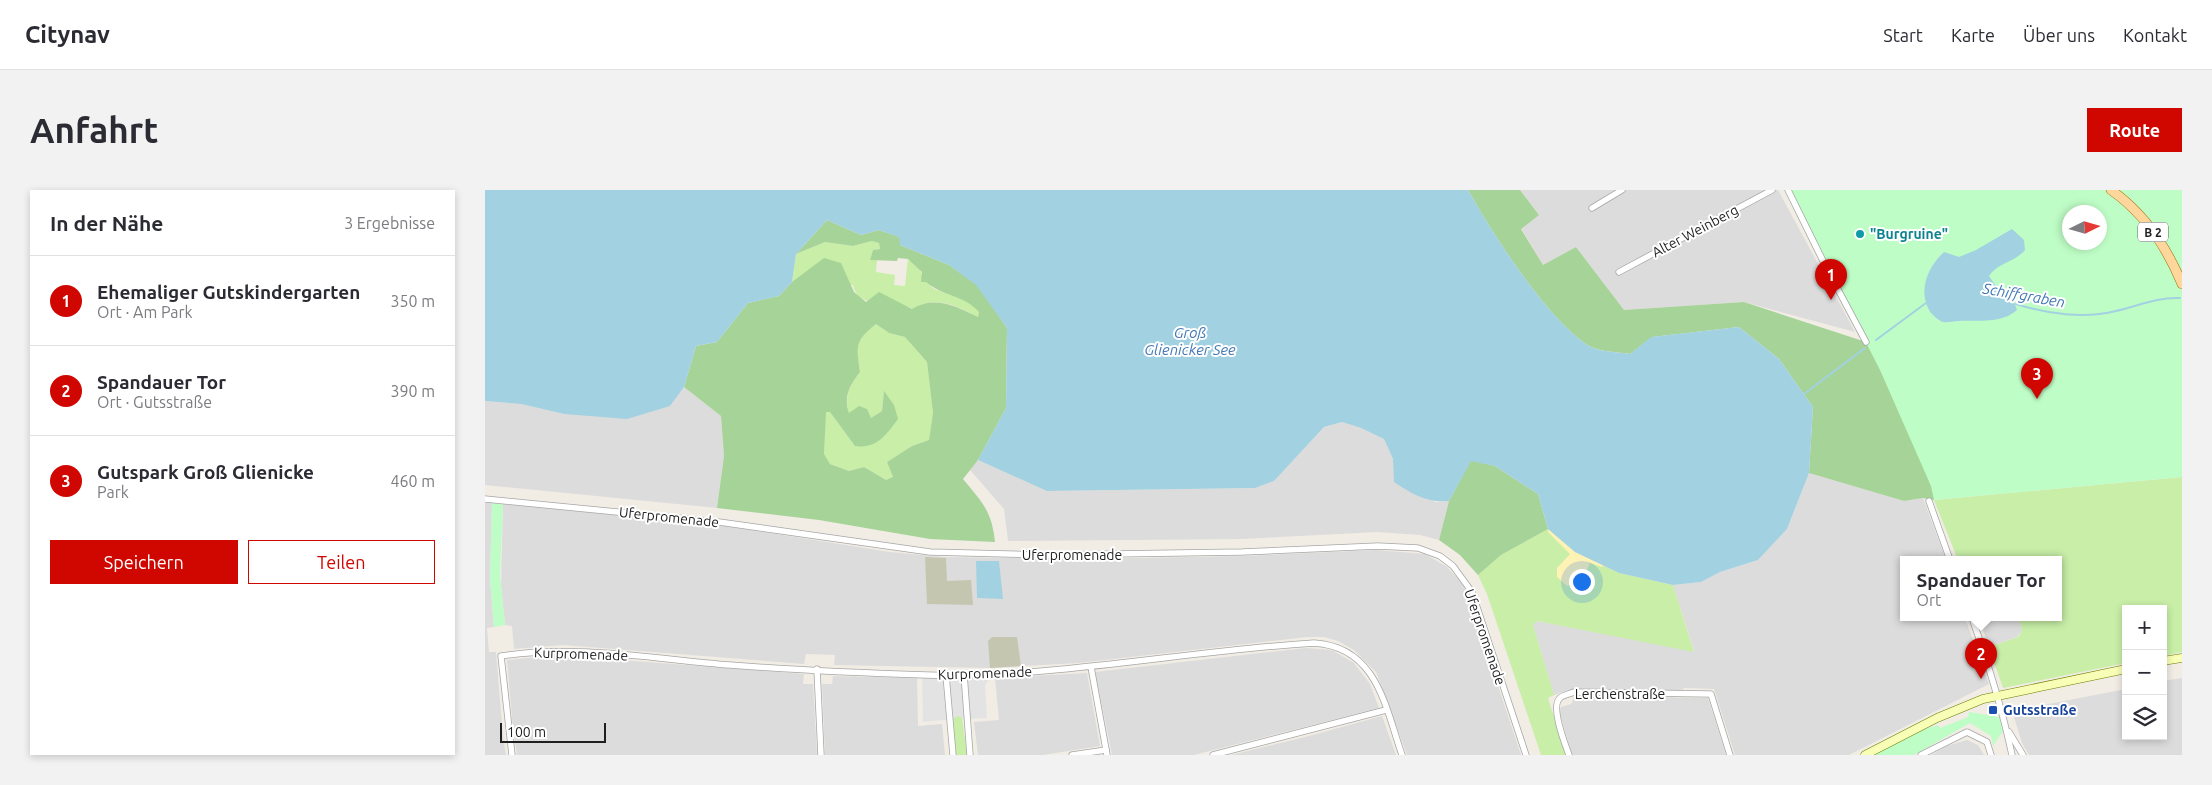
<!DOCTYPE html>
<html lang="de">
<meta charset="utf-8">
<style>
body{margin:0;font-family:Ubuntu,sans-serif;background:#f2f2f3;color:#2b2b33}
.controls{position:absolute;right:15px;bottom:15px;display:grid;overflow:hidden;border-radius:0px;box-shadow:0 2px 8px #0003}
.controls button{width:45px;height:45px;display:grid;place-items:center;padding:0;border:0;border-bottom:1px solid #e1e1e2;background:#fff;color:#2b2b33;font:25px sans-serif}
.compass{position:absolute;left:1577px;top:15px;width:45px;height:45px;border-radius:50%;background:#fff;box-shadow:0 2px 8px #0003;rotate:85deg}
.scale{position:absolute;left:15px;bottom:12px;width:106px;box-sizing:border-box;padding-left:5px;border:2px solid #1f1f1f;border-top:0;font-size:14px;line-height:18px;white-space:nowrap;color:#1f1f1f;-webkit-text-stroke:4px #fff;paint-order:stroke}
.you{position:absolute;left:1096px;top:391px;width:18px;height:18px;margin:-12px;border:4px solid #fff;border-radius:50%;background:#1a73e8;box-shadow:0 0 0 8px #1a73e833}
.badge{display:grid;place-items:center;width:32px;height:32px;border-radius:50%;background:#cf0700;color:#fff;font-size:16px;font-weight:700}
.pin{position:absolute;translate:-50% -41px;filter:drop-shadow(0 1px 2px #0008)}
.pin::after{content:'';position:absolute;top:26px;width:18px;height:15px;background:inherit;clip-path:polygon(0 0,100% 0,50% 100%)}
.popup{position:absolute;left:1415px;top:366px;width:162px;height:65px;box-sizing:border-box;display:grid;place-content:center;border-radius:0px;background:#fff;filter:drop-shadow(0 1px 4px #0005);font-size:16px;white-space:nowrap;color:#7c7c81}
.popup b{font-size:19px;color:#2b2b33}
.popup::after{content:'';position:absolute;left:50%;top:100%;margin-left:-10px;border:10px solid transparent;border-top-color:#fff}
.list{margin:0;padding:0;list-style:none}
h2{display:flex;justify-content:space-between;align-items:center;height:65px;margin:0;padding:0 20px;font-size:21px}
h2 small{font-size:16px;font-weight:400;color:#7c7c81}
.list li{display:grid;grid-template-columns:32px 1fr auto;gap:15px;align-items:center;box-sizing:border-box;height:90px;padding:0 20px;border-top:1px solid #e1e1e2}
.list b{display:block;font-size:19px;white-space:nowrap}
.list p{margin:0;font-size:16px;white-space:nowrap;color:#7c7c81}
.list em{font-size:16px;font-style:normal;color:#7c7c81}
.actions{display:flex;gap:10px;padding:15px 20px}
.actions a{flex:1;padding:11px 0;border:1px solid #cf0700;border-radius:0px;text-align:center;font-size:18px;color:#cf0700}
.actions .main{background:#cf0700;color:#fff}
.icon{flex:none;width:28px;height:28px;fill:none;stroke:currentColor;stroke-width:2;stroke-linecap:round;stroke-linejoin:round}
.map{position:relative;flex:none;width:1697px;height:565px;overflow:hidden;border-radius:0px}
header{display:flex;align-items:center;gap:30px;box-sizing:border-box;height:70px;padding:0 25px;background:#fff;border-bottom:1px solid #e1e1e2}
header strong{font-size:24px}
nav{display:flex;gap:28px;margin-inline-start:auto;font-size:18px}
.intro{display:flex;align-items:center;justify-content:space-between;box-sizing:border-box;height:120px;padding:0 30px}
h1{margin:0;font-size:35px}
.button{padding:12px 22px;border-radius:0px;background:#cf0700;color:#fff;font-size:18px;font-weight:700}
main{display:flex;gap:30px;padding:0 30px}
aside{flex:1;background:#fff;border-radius:0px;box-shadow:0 2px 8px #0003}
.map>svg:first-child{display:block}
.residential{fill:#dddcdc}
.construction{fill:#c5c6b0}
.grass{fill:#c8eea7}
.forest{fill:#a6d397;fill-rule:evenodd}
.sand{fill:#fff2b5}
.park{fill:#bffdc6;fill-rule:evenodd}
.parking{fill:#e3e3e3}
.water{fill:#a2d1e1}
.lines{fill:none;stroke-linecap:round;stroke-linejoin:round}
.stream{stroke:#a2d1e1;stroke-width:2}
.street-casing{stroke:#a6a6a6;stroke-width:7}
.secondary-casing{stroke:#6b7d00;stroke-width:9}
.primary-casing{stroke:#9b6d00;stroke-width:10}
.street{stroke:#fff;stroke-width:5.5}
.secondary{stroke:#f8feb6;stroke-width:8}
.primary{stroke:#ffd79c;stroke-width:9}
.culture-dot{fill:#0f9aa8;stroke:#fff;stroke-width:2}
.transit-dot{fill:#1a4fb4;stroke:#fff;stroke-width:2}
.labels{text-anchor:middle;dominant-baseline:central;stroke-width:4;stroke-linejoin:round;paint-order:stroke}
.shield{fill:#fff;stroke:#626262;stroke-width:1}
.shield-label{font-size:12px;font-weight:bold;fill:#1f1f1f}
.street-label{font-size:14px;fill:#1f1f1f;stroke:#fff}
.culture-label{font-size:14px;font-weight:bold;fill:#0d838f;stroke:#fff;text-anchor:start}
.transit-label{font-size:14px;font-weight:bold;fill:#164399;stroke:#fff;text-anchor:start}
.water-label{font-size:15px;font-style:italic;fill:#4479b6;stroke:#fff}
</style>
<header>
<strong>Citynav</strong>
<nav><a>Start</a><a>Karte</a><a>Über uns</a><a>Kontakt</a></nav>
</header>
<div class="intro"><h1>Anfahrt</h1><a class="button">Route</a></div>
<main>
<aside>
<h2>In der Nähe<small>3 Ergebnisse</small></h2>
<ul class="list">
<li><span class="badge">1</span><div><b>Ehemaliger Gutskindergarten</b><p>Ort · Am Park</p></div><em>350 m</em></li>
<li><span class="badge">2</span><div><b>Spandauer Tor</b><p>Ort · Gutsstraße</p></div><em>390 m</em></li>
<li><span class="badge">3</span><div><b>Gutspark Groß Glienicke</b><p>Park</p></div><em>460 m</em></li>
</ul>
<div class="actions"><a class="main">Speichern</a><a>Teilen</a></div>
</aside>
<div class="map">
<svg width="1697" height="565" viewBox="0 0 1697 565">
<rect width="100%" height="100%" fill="#f1ede5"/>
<g class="residential">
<path d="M1035,0H1293L1370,142L1259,112L1139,120L1091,57L1058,75L1036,38L1054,25Z"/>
<path d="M199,197L236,226L239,266L232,318L0,295V211L36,214L79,224L185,216Z"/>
<path d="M857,232L876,238L899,249L908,269L950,312L964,311L954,350L935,345L892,342L758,349L523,351L519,319L485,280L493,270L563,301L770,298L789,291L839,237Z"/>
<path d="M1324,283L1419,311L1438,308L1461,370H1418V428H1480L1504,494L1364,565H1250L1229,499L1199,498L1197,501L1090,499L1069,505L1048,435L1052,431L1209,461L1188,395L1216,392L1235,382L1273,370L1302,339Z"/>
<path d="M0,313H7L5,389L9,437L2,438L4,462H11L18,547L21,565H0Z"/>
<path d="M18,314L240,336L405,362L458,367L599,369L757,366L891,360L940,364L962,377L976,392L982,403L1036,565H922L891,482L869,460L853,451L839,447H822L593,473L505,478L349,475L350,465L321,464L319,474L78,455L29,459L27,436L20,435L16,395Z"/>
<path d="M1494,428H1534L1537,441L1532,447L1504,457Z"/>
<path d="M821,458L847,460L869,473L885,494L894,518L709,565H627L610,482Z"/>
<path d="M71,465L319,484L318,494H328L332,565H32L28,539L22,470Z"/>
<path d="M602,483L615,556L558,565H493L489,532L514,530L510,488Z"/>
<path d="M348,486L432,488L433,536L457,534L460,565H340L337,494H347Z"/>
<path d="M1697,488V565H1544L1537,553L1529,527L1533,520L1641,499V546H1678V491Z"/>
<path d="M1090,506L1223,508L1241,565H1087L1074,521L1076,517L1086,514Z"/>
<path d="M897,526L911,565H746L820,547Z"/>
<path d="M1482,550L1493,555L1499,565H1446L1462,556Z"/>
</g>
<g class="construction">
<path d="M440,367L461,368L462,391L486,390L488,415L442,414Z"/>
<path d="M507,447H532L536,476L505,478L503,451Z"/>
</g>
<g class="grass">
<path d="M387,51L394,53L395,59L388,60L385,70L392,69L391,82L410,85L409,95L420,96L423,69L434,78L441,92L449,99L485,112L494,122L493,127C472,115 449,105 428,119C407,109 373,120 368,95L307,92L311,64L340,52L368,56Z"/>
<path d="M391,134L404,143L420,147L442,172L448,223L444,250L427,256L402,272L408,287L401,290L379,277L364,281L345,274L339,264L340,222H345L370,256L400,246L399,202L397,221L386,228L364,223C359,207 365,195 375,182C371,155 370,151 391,134Z"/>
<path d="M1697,287V462L1678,466V419H1641V473L1518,498L1504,457L1533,447L1537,441L1534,428H1574V370H1473L1449,310Z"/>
<path d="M1063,339L1090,362L1134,383L1188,395L1209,462L1052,431L1048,435L1069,505L1063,508L1081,565H1056L1002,404L993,385L1016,365Z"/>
<path d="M471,525L477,527L482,565H471L467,528Z"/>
</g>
<g class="forest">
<path d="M983,0H1035L1054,25L1036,39L1058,75L1091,57L1139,120L1259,112L1381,152L1303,0H1697L1449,310L1438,308L1419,311L1324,283L1328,217L1294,169L1254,137L1167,147L1145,164C1134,162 1115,162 1104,156C1062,130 1008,44 983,0ZM1584,22H1614V52H1584Z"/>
<path d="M342,30L376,45L394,40L415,47V55L464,75L492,95L522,138L521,218L493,270L478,289C497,312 507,321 510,352L445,349L334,330L232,318L239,266L236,226L199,197L211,156L232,152L263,113L294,106L307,92L339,68L356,73L369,102L381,112L394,102L427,119C450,105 471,116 493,127L494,122C479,105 457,106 441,92H436L437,82L423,69L413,68L412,71L385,70L388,60L395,59L394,53L387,51L368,56L340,52L311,64ZM391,134L404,143L420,147L442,172L448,223L444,250L427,256L402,272L408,287L401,290L379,277L364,281L345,274L339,264L341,222H345L370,256C392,259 401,245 413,229L409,215L399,201L397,221L386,228L382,219L374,216L364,223C358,207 365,195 375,182C371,155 370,151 391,134Z"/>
<path d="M986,270L1010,276L1053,304L1063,339L1016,365L993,385L975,365L954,350L964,311Z"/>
</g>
<path class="sand" d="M1063,339L1090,362L1119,375L1117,377L1105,373L1094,395L1086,394L1082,396L1072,387V378L1085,364L1063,342Z"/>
<g class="park">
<path d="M1303,0H1697V287L1449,310L1446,296L1395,180ZM1584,22H1614V52H1584Z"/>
<path d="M7,313L18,314L15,386L20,435L9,437L5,389Z"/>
<path d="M1484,522L1515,527L1518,541L1508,556L1506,546L1485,533L1429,565H1388L1433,541L1453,535L1455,538L1483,527Z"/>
</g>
<path class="parking" d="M437,488H505L500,495L502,528L478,529L474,525L468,529L438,532Z"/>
<g class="water">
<path d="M0,0H983C1008,44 1062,130 1104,156C1114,162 1134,162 1145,164L1166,147L1254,137L1294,169L1328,217L1324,283L1302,339L1273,370L1235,382L1216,392L1188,395L1134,383L1090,362L1063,339L1053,304L1010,276L986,271L964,311C942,313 927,304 909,292L908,269L899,249L876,238L857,232L839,237L789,291L770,298L562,301L493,270L521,218L522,138L491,95L464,75L415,55L414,47L394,40L376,45L342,30L311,64L307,92L294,106L263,113L232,152L211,156L199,197L185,216L142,229L79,224L36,214L0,211Z"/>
<path d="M1527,39L1539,50L1540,60C1530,72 1512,73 1504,86L1517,105L1527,106L1532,120C1517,134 1493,130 1473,131C1469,131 1463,133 1458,132C1454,131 1449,126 1446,123C1432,103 1442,77 1459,62L1474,67L1491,60Z"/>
<path d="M491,371H514L518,409L492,408Z"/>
</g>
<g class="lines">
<g class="stream">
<path d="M1531,114C1562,124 1599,129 1631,121C1653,116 1672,107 1695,108"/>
<path d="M1391,150L1441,113"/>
<path d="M1319,204L1380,158"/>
</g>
<g class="street-casing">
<g id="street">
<path d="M1303,0L1341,77L1381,152"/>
<path d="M1107,18L1137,0"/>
<path d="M1134,82L1287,0"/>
<path d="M0,309L234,332L445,362L562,365L757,362L893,356L933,358L955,366L968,376L987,402L1041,565"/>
<path d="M1444,311L1465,370"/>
<path d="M1487,428C1503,473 1517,518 1527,565"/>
<path d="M606,477L622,565"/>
<path d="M332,479L336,565"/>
<path d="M479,484L485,565"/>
<path d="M461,485L468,565"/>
<path d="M1524,542L1538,565"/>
<path d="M27,565L16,466C92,454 169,469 245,475C310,480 376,483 441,485C572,488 699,461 829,453C892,457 900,516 917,565"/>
<path d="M587,565L621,560"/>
<path d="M728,565L901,520"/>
<path d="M1084,565C1080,554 1065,516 1075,508C1078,505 1085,504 1089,502L1226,504L1245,565"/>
<path d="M1436,565L1482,542L1502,552L1506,565"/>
</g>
</g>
<g class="secondary-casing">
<g id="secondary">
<path d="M1678,471L1697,468"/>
<path d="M1380,565L1452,528L1498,509L1641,479"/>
</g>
</g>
<g class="primary-casing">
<path id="primary" d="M1626,0C1659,23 1682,58 1697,94"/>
</g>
<use href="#street" class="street"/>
<use href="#secondary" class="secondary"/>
<use href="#primary" class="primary"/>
</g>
<circle class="culture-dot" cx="1375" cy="44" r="5"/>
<rect class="transit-dot" x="1503" y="515" width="10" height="10" rx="2.5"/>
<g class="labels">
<rect class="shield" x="1653" y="32.5" width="30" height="19" rx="4"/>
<g class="shield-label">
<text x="1668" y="42">B 2</text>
</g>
<g class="street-label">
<text transform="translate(1210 41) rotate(-28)">Alter Weinberg</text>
<text transform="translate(184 327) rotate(6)">Uferpromenade</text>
<text x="587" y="365">Uferpromenade</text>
<text transform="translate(1000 447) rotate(71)">Uferpromenade</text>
<text transform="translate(96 464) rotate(2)">Kurpromenade</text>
<text transform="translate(500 483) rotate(-2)">Kurpromenade</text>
<text x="1135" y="504">Lerchenstraße</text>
</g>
<g class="culture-label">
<text x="1385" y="44">"Burgruine"</text>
</g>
<g class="transit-label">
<text x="1518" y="520">Gutsstraße</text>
</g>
<g class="water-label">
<text transform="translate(1539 105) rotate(10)">Schiffgraben</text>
<text x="705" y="142">Groß<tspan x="705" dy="17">Glienicker See</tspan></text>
</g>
</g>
</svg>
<div class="controls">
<button>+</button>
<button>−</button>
<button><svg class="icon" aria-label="layers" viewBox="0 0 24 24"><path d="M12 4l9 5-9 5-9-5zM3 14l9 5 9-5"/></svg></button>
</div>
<svg class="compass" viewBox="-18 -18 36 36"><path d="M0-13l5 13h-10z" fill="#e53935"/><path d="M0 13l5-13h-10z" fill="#7c7c81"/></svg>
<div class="scale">100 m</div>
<div class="you"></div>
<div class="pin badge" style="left:1346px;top:110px">1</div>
<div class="pin badge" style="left:1496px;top:489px">2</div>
<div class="popup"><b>Spandauer Tor</b>Ort</div>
<div class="pin badge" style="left:1552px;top:209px">3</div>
</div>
</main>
